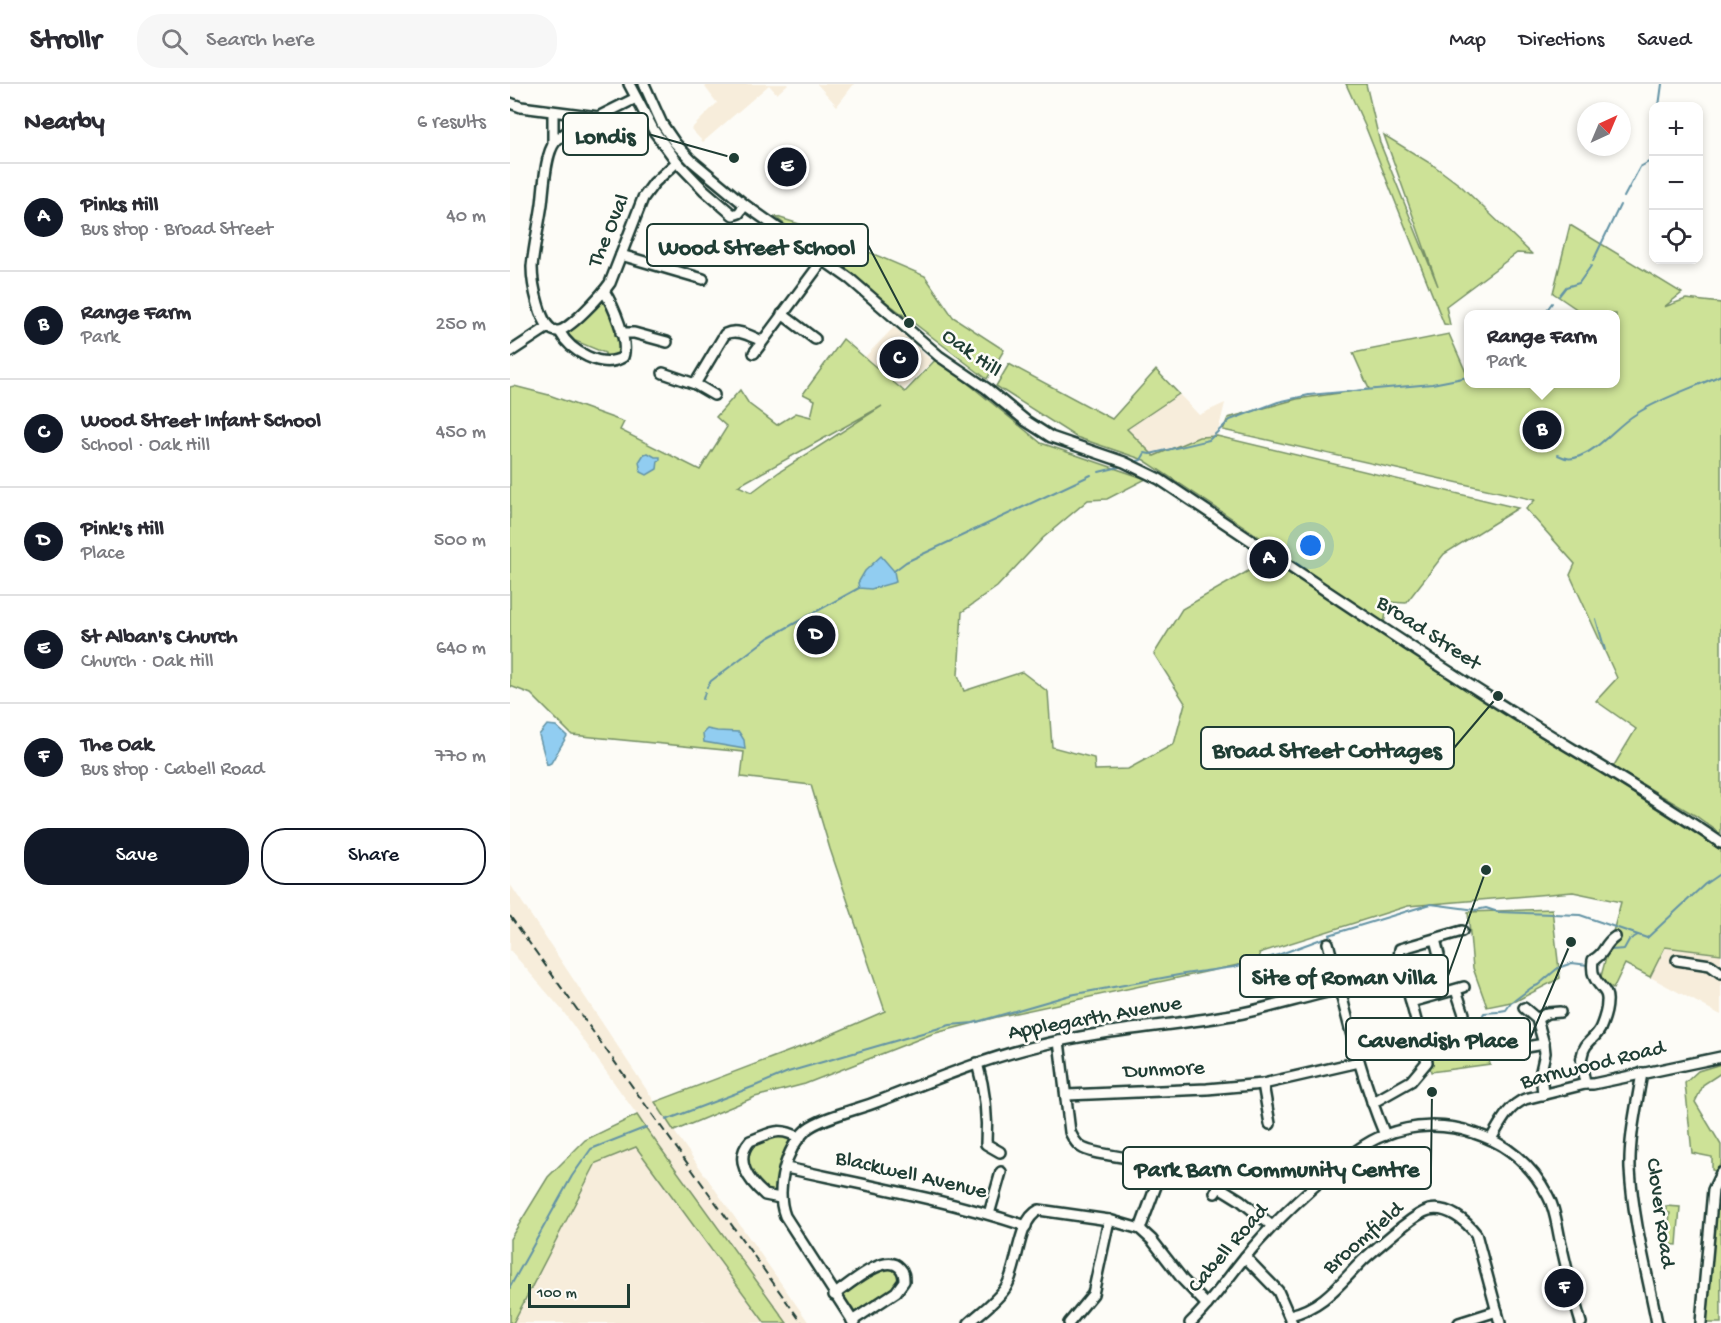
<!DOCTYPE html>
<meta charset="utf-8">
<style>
body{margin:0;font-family:"Gochi Hand",sans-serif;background:#f7f7f7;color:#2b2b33}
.controls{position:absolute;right:18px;top:18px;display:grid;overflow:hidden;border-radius:12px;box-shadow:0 3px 9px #0003}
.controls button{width:54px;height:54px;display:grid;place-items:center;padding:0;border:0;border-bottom:2px solid #e1e1e2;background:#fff;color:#2b2b33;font:30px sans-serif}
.compass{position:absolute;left:1067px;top:18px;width:54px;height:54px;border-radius:50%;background:#fff;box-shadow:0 3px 9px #0003;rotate:44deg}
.scale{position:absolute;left:18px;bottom:15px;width:102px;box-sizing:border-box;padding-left:6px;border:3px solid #1f3d34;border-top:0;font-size:16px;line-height:21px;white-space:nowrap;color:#1f3d34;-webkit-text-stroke:4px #fdfcf7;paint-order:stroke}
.you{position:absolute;left:801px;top:462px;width:21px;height:21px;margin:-15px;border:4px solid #fff;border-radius:50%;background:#1a73e8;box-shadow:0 0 0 9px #1a73e833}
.badge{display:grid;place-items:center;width:39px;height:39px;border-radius:50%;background:#111827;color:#fff;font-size:20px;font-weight:700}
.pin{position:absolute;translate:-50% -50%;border:3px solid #fff;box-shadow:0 2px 6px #0006}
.popup{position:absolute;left:954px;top:226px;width:156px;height:78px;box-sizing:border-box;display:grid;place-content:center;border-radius:12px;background:#fff;filter:drop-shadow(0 2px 4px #0005);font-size:20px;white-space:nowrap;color:#7c7c81}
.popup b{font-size:22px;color:#2b2b33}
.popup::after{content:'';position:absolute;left:50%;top:100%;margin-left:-12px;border:12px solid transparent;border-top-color:#fff}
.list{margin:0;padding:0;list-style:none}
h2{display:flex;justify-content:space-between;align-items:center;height:78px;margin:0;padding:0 24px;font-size:26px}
h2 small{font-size:20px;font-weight:400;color:#7c7c81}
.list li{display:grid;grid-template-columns:39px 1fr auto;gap:18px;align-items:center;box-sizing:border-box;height:108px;padding:0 24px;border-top:2px solid #e1e1e2}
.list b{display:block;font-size:22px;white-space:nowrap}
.list p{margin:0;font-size:20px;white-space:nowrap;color:#7c7c81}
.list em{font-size:20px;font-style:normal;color:#7c7c81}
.actions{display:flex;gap:12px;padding:18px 24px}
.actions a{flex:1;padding:14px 0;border:2px solid #111827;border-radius:24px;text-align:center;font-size:21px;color:#111827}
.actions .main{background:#111827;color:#fff}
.icon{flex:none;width:33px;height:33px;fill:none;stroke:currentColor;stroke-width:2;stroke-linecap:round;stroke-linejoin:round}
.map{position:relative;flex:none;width:1211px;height:1239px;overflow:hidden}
header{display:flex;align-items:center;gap:36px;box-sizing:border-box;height:84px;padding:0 30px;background:#fff;border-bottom:2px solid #e1e1e2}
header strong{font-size:28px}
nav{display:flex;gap:33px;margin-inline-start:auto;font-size:21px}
.search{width:420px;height:54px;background:#f7f7f7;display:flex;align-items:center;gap:15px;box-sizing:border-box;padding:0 21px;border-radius:24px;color:#7c7c81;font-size:22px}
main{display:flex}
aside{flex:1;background:#fff}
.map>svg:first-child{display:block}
.built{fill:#f7eddb}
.green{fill:#cde297;stroke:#769066;stroke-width:1.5;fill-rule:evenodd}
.water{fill:#91cdf1;stroke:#6393a5;stroke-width:1.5}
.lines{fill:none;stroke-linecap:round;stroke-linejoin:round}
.stream{stroke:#6393a5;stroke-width:2}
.minor-casing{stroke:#1f3d34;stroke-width:14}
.minor{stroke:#fdfcf7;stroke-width:9}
.rail{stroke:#1f3d34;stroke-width:2;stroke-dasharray:9 4.5;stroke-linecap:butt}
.labels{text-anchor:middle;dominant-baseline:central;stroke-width:5;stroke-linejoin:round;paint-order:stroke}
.street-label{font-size:22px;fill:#1f3d34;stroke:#fdfcf7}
.leader{fill:none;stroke:#1f3d34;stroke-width:2}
.callout-dot{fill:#1f3d34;stroke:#fdfcf7;stroke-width:2}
.callout{fill:#fdfcf7;stroke:#1f3d34;stroke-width:2}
.callout-label{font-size:24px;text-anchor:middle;font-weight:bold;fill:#1f3d34}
</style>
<header>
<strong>Strollr</strong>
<div class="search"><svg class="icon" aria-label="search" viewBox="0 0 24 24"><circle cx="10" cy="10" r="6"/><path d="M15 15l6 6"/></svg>Search here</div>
<nav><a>Map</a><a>Directions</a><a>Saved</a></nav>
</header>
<main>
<aside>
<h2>Nearby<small>6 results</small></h2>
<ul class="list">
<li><span class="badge">A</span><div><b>Pinks Hill</b><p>Bus stop · Broad Street</p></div><em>40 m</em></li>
<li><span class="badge">B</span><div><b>Range Farm</b><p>Park</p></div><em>250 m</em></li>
<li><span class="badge">C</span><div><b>Wood Street Infant School</b><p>School · Oak Hill</p></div><em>450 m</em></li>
<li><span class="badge">D</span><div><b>Pink's Hill</b><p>Place</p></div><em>500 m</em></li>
<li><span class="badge">E</span><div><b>St Alban's Church</b><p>Church · Oak Hill</p></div><em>640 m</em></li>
<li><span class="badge">F</span><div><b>The Oak</b><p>Bus stop · Cabell Road</p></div><em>770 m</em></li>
</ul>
<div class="actions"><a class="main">Save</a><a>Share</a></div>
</aside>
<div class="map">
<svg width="1211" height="1239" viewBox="0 0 1211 1239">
<rect width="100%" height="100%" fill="#fdfcf7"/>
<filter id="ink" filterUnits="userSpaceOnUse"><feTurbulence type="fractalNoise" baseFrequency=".0167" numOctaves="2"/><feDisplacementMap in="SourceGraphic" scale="12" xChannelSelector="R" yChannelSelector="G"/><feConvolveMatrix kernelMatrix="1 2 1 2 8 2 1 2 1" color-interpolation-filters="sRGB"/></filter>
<g filter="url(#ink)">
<g class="built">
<path d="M198,0H278L267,10L259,1L193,58L181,45L207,19L195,3Z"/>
<path d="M307,0H344L327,22Z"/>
<path d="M384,243L422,277L394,306L355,273Z"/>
<path d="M669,310L689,331L715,319L707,352L689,353L644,372L617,345Z"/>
<path d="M0,800L164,1047L299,1239H3L86,1078L145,1056L52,926L0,866Z"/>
<path d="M1155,863L1211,870V931L1140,893Z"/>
</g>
<g class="green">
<path d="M836,0H856L870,59L928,202L874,51L923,81L951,102L1022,170L1007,169L936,222L940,241L934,240L856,44Z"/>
<path d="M264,132L305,145L415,192L443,233L494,266L477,295Z"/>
<path d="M1060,141L1172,209L1154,223L1176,215L1211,219V750L1186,732L1103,683L1126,645L1086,617L1107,594L1060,491L1065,480L1016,425L1025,416L713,346L718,334L787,315L859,305L843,269L939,250L958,293V300H1106V230H1074L1043,209Z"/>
<path d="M89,216L93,215L99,219C102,229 116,261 109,270C106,273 99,272 95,273V269L66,257L63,259L57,247Z"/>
<path d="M333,255L395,308L427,274L531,359L636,395L597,415L578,416L533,454L487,503L452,528L448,591L454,607L512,588L538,608L542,663L584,674L585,686L618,685L664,660L675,619L644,570L672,525L761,474C908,577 1061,668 1211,766V870L1155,863L1140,893L1115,880L1103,905L1090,896L1111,818L1063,808L898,822L749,869L751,876L487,933L422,950L295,1000L245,1013L164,1047L145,1018L306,957L375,927L320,765L301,701L231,693L234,668L62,651L21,610L0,602V303L4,302L39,311L114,338L110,346L190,386L217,343L206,333L230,306L239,320L267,341L286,329L301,333L305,316L293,310ZM372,322L269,388L242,408L228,402Z"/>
<path d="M499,280L602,335L646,286L669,310L617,345L644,372L689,353L707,352L1008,424L934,470L896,519L878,518L874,540L735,443L634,376L566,353L486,302Z"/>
<path d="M1042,825L1050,894L1006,917L977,923L963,884L958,828Z"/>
<path d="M969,940L980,980L921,988L913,949L925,957Z"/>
<path d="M1211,980V989L1194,1000L1185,1018L1211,1061V1080L1205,1087L1202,1086V1073L1182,1069L1175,999L1188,987Z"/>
<path d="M127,1031L133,1040L277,1239H255L126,1063L86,1079L3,1239H0V1155L38,1093L75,1056Z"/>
<path d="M271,1050L280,1053L281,1056L264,1109L254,1107L236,1082L239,1062L241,1060Z"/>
<path d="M1210,1096L1211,1239H1195Z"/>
<path d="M1156,1122L1170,1123L1167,1161L1157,1160L1160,1129L1156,1128Z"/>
<path d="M381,1182L390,1188L392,1196L386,1205L347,1231L332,1209L372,1184Z"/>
</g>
<g class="water">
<path d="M138,369L145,373H150V376L148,377L147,385L137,391L131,388L129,378L134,370Z"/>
<path d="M371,472L384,487L386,498L361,505L349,504L348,499L355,487Z"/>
<path d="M37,641L46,642L57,652L41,679L37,681L29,651Z"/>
<path d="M197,645L207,647L229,648L234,656L235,665L194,658L193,649Z"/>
</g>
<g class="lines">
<g class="stream">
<path d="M1149,22L1152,0"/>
<path d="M1114,113L1130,83L1144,75"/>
<path d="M1083,177L1110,121"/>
<path d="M1049,212L1056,203L1069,199L1081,182"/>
<path d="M1034,230L1042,219"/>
<path d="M1048,371C1056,375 1062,376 1070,372C1092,363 1106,342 1126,330C1151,314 1183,304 1211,291"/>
<path d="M624,378L631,376L635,369L640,370L699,356L720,336L768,318L799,311L922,300L958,293"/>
<path d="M589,388L613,382"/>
<path d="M384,487L396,478L581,391"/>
<path d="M1086,535L1095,566"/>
<path d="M197,603L201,597L258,554L349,504"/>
<path d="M193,615L195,608"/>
<path d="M819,851L921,820L966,826L976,824L988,828L1070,831L1137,854L1195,800L1211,789"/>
<path d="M1087,881L1101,866L1114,865L1119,856L1128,851"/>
<path d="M990,927L996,926L1001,919L1021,904L1028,901L1048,884L1062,879L1078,881"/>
<path d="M912,947L915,946L928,954L972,933L974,929L988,928"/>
<path d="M883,954L906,948"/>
<path d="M156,1036L245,1002L278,988L440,941L463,939L560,911L674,890L724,883L768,871L814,854"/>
<path d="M0,1203L62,1092L81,1065L137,1043"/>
</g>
<g class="minor-casing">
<g id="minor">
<path d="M119,0L144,47L167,78L194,106L223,131L229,129L235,121"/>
<path d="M134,0L152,40L165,59L182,77L235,121L340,195L429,272L476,304L516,337L541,353L614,378L649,395C759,468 868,543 980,614C1057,663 1136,707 1211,759"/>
<path d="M0,19L11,23L88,33L126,14"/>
<path d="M43,28V59"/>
<path d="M88,33C74,40 55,46 45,58C35,70 34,104 32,120C29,141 24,162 22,183C22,197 30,247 47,247C58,248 93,209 100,199L133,114L144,99L167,78"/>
<path d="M111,171L193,195"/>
<path d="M272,230L305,255"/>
<path d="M50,248C60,267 92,286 113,273C119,257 103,221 94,207"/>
<path d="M111,249H124L157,258"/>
<path d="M0,268L38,243"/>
<path d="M244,269L313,176"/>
<path d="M153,289L185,300L204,311"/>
<path d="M185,300L215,250C228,244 240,252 252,257"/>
<path d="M925,855L929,871"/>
<path d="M818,859C835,924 849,989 875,1051"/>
<path d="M1167,876L1200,881L1211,889"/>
<path d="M946,906L954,930"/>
<path d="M901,918L954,903"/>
<path d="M1014,924L1027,935L1034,960L1035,969L1031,987L1033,1011"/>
<path d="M1027,935L1037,929L1050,928"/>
<path d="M549,957L560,1048C563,1054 565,1059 571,1063C590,1076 652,1067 646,1102L630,1145"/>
<path d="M987,968L1034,960"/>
<path d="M467,979C475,1006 478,1032 476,1060L490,1068"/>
<path d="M1132,989C1127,1020 1119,1053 1120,1085C1123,1137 1137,1188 1147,1239"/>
<path d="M753,1000L760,1040"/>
<path d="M1075,1000C1074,991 1070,980 1072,972C1074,958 1085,955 1090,945C1093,938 1097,926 1097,918C1099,901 1079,903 1083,876C1096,869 1093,861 1105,853"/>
<path d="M557,1011L697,1005L753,1000L849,978"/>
<path d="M862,1019L901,997L917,978L889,873L890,865L952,847"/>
<path d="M981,1055C990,1040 998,1022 1015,1015L1075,1000H1083L1211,973"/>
<path d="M276,1084C356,1101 438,1116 516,1142"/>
<path d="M709,1103L730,1116L762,1142"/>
<path d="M705,1109L713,1096"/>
<path d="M270,1114L255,1111C239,1097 223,1076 240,1057C262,1049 268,1042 290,1054"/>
<path d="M479,1130L491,1088"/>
<path d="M735,1173L768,1207L782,1239"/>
<path d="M324,1211C337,1202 376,1167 390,1184C394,1188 394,1192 394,1197L386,1208L342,1237"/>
<path d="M780,1231C814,1223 829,1200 853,1176C864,1166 876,1156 888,1146C897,1139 908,1129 919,1126C938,1122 956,1137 966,1150L990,1239"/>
<path d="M344,1239L275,1132C265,1105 275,1065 297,1045C312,1033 350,1025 369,1017C421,997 473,975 527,962C595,945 665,942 733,929C766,922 798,912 830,905"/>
<path d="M459,1239C471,1228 487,1217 496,1203C509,1182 507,1137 529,1126L599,1136L630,1145L642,1156L673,1196L697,1221"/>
<path d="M559,1239L583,1210L599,1136"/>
<path d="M680,1239C701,1219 717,1195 735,1173C761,1141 791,1113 822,1087C838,1073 855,1058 875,1051C903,1040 935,1039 964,1049C996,1059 1022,1081 1038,1112C1046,1126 1047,1144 1051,1160C1057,1186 1063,1213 1071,1239"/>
<path d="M949,1239L987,1227"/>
<path d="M1191,1239L1203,1106L1211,1089"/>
</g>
</g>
<use href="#minor" class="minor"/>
<path class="rail" d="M0,832L292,1239"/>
</g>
</g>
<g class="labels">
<g class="street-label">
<text transform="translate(100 147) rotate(-67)">The Oval</text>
<text transform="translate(461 270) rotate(36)">Oak Hill</text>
<text transform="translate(918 550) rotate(33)">Broad Street</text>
<text transform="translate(585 935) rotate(-10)">Applegarth Avenue</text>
<text transform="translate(1083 982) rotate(-14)">Barnwood Road</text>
<text transform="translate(654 987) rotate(-3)">Dunmore</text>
<text transform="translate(401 1092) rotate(13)">Blackwell Avenue</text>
<text transform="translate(1149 1129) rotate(82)">Clover Road</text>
<text transform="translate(854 1155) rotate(-41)">Broomfield</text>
<text transform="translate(719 1165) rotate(-49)">Cabell Road</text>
</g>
</g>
<path class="leader" d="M224 74L138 50M399 239L358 161M988 612L944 664M976 786L938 892M1061 858L1020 955M922 1008L921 1084"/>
<g class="callout-dot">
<circle cx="224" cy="74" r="6"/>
<circle cx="399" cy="239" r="6"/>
<circle cx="988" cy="612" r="6"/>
<circle cx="976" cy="786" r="6"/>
<circle cx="1061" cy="858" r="6"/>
<circle cx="922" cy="1008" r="6"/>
</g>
<g class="callout">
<rect x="53" y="29" width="85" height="42" rx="6"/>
<rect x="137" y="140" width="221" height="42" rx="6"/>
<rect x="691" y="643" width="253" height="42" rx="6"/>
<rect x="730" y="871" width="208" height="42" rx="6"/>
<rect x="836" y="934" width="184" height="42" rx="6"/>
<rect x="613" y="1063" width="308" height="42" rx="6"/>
</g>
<g class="callout-label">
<text x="95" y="59">Londis</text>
<text x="247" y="170">Wood Street School</text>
<text x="817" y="673">Broad Street Cottages</text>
<text x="834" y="900">Site of Roman Villa</text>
<text x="928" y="963">Cavendish Place</text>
<text x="767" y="1092">Park Barn Community Centre</text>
</g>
</svg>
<div class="controls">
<button>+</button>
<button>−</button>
<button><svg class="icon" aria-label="locate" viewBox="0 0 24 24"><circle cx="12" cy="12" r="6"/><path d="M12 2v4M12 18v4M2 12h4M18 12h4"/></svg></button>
</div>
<svg class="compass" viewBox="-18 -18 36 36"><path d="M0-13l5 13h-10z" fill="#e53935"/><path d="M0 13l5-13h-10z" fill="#7c7c81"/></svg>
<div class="scale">100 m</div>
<div class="you"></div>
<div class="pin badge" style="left:759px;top:475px">A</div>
<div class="pin badge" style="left:1032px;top:346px">B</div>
<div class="popup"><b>Range Farm</b>Park</div>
<div class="pin badge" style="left:389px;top:275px">C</div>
<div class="pin badge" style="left:306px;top:551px">D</div>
<div class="pin badge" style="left:277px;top:83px">E</div>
<div class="pin badge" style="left:1054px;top:1204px">F</div>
</div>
</main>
